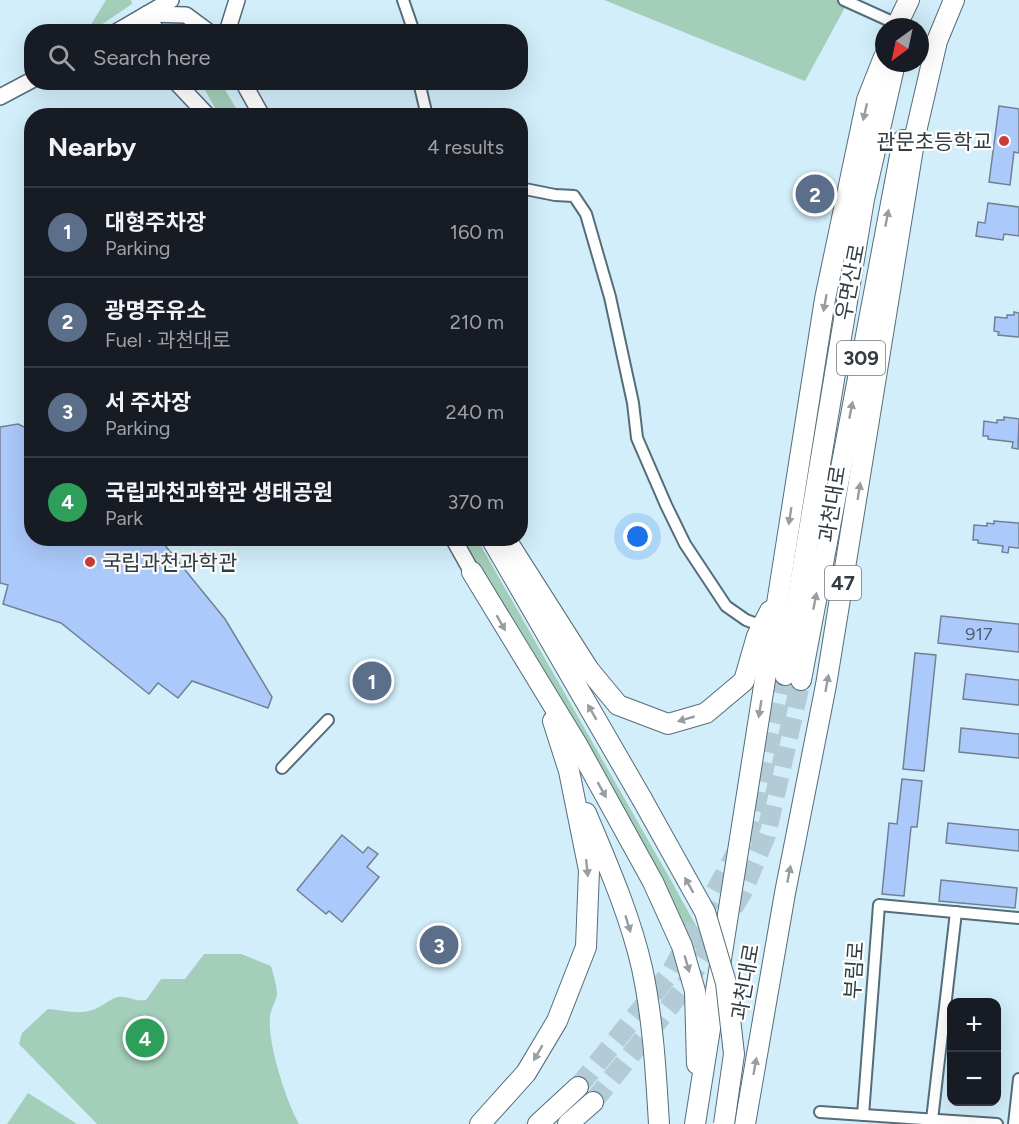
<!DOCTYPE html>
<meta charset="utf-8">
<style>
body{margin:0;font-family:Figtree,"Noto Sans KR",sans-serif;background:#242831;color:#f1f3f6}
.controls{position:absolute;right:18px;bottom:18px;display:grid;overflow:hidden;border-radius:12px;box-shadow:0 6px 24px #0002}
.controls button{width:54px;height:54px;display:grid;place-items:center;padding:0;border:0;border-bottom:2px solid #363941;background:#171b24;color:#f1f3f6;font:30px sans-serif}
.compass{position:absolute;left:875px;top:18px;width:54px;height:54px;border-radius:50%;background:#171b24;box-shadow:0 6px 24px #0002;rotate:213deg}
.you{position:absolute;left:638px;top:537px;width:21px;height:21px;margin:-15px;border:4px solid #fff;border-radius:50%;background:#1a73e8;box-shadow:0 0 0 9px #1a73e833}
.badge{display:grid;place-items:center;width:39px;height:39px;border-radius:50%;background:#d93025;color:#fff;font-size:20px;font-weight:700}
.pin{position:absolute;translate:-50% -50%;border:3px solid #fff;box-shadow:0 2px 6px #0006}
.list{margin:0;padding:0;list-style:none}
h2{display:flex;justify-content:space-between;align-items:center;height:78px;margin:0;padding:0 24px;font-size:26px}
h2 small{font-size:20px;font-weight:400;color:#9ea1a6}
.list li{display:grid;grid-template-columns:39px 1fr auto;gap:18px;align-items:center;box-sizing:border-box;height:90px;padding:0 24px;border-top:2px solid #363941}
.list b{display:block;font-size:22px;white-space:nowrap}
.list p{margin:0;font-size:20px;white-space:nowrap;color:#9ea1a6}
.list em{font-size:20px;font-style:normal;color:#9ea1a6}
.icon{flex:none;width:33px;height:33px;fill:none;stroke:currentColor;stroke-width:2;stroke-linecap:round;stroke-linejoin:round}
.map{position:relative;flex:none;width:1019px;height:1124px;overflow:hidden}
.search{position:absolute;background:#171b24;box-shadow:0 6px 24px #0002;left:24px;top:24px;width:504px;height:66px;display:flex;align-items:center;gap:15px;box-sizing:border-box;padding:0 21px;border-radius:24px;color:#9ea1a6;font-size:22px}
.panel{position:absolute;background:#171b24;box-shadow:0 6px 24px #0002;left:24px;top:108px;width:504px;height:438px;border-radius:24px}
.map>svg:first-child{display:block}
.green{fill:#a3ceba}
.building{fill:#abc9fa;stroke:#738094;stroke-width:1.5}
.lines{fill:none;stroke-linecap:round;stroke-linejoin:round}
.highway-tunnel{stroke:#b2cbd6;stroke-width:20;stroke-dasharray:20 10;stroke-linecap:butt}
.street-casing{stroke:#556d79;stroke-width:14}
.secondary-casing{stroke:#556d79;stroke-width:18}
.highway-casing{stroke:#556d79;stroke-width:22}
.street{stroke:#fff;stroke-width:10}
.secondary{stroke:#fff;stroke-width:15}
.highway{stroke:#fff;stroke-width:20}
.highway-bridge-casing{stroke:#556d79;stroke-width:22;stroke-linecap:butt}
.highway-bridge{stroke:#fff;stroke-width:20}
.oneway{fill:#989ea0}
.poi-dot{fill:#cb3d36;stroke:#fff;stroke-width:2}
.labels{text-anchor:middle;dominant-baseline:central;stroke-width:4.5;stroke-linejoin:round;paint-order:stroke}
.number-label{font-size:18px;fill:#506070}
.shield{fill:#fff;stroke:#6f777b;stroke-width:1.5}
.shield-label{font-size:20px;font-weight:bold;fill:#313d42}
.poi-label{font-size:21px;fill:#313d42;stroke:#fff;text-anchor:end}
.street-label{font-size:21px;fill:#313d42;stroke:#fff}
</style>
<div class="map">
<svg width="1019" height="1124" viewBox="0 0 1019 1124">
<rect width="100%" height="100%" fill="#d2eefb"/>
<g class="green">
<path d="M106,0H131L132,4L92,31H87Z"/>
<path d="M604,0H849L805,81Z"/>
<path d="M201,83H221L240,115H219Z"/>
<path d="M464,539H477L673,884L705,942L692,951L556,699Z"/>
<path d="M204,954H241L271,966C273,974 277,985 277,994C276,1001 271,1009 270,1016C267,1042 286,1101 299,1124H97L19,1044L22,1033L48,1009C62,1010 78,1015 92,1010C101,1008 107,1000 118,997C127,995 135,1002 146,1000L161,979H185Z"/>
<path d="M28,1093L77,1124H7Z"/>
</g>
<g class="building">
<path d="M999,106L1019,109V153L1014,152L1010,185L989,182Z"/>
<path d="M988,203L1019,207V236L1004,234L1003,240L976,236L978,222L985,223Z"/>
<path d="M1014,312L1019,313V337L998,335L999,332L994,331L995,317L1007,318V315H1014Z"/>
<path d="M1004,417L1019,419L1018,449L1012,448L1013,442L988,439V436H983L984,421L997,423V420H1004Z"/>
<path d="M18,424L32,431V538H159L225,619L272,697L268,708L192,681L178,698L158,683L149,694L61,623L3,604L8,585L0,583V427Z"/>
<path d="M994,521L1019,523V548L1009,547L1008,553L1002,552L1003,546L978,543V540H973L974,525L987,526V523L994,524Z"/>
<path d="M941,616L1019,624V652L938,643Z"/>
<path d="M915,653L936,655L924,771L903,769Z"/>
<path d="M966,674L1019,680V705L963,699Z"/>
<path d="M961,728L1019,734V758L959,752Z"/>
<path d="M902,779L922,781L917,827H911L904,896L882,894L889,823L897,824Z"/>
<path d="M948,823L1019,830V851L946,843Z"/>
<path d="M342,835L363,853L368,847L378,854L367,867L379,877L342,922L329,911L326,914L297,890Z"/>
<path d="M941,880L1017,888L1015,908L939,901Z"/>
</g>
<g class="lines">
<g class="highway-tunnel">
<path d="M578,1087L671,972L751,826L785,675"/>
<path d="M593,1102L682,991L742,893L766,835L801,680"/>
</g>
<g class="street-casing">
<g id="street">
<path d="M403,0L414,32"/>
<path d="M844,0L897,24"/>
<path d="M419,82L427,116"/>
<path d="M520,188L555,195L574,196L586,214L610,297L633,403L637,438L666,505L685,544L726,606L746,620L762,626"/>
<path d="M282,768L328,720"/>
<path d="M820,1112L997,1124"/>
<path d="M863,1115L879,905L1019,918"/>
<path d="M932,1120L956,912"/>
<path d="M1014,1124L1019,1079"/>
</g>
</g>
<g class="secondary-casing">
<g id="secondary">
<path d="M147,14L186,15L209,32"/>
<path d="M147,14L157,32"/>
<path d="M116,32L171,0"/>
<path d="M227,32L237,0"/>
<path d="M176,82L208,116"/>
<path d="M243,82L262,116"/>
<path d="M0,97L32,80"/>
<path d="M453,538L472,572"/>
</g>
</g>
<g class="highway-casing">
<g id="highway">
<path d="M896,27L909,0"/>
<path d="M491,538L642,799"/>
<path d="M505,538L589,670L618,705L668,724L706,713L744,681L757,636L770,611"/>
<path d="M472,572L578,746L653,882L682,946L695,991L697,1064"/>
<path d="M785,675L864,199L895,63"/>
<path d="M801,680L903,140"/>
<path d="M586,813C607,863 630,915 642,968C653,1019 656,1073 659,1124"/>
<path d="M480,1124L526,1073L557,1021L586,947L589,870L569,771L553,721"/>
<path d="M538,1124L578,1087"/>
<path d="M568,1124L593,1102"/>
<path d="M695,1124L825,299L867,100L884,57"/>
<path d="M745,1124L785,893L826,685L915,136L937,41L954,0"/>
</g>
</g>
<use href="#street" class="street"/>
<use href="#secondary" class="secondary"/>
<use href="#highway" class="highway"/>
<g class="highway-bridge-casing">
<path id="highway-bridge" d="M642,799L705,912L726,983L734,1054L724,1124"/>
</g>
<use href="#highway-bridge" class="highway-bridge"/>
</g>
<defs><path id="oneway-solid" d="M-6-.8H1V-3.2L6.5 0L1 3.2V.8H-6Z" transform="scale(1.5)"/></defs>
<g class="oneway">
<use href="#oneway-solid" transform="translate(865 112) rotate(103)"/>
<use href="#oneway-solid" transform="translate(887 218) rotate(-79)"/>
<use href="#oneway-solid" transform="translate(825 303) rotate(100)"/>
<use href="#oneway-solid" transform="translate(851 410) rotate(-79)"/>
<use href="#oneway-solid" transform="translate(859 491) rotate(-81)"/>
<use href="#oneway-solid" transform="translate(790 516) rotate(99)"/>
<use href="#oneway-solid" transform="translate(815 601) rotate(-79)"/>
<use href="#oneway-solid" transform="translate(501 623) rotate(60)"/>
<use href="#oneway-solid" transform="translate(827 683) rotate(-80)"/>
<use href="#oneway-solid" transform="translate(760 709) rotate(99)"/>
<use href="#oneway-solid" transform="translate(592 712) rotate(-120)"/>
<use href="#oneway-solid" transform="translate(686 719) rotate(164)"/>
<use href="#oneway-solid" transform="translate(602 790) rotate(61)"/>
<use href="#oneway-solid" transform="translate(587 868) rotate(84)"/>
<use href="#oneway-solid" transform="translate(789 874) rotate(-79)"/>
<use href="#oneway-solid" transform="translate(689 885) rotate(-119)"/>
<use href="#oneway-solid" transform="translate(628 924) rotate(73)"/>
<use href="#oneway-solid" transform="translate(687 964) rotate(74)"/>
<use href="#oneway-solid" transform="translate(538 1053) rotate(120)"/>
<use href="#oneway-solid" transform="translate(755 1066) rotate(-80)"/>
</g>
<g class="poi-dot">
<circle cx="1004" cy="141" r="6"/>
<circle cx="90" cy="562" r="6"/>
</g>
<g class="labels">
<g class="number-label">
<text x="979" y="634">917</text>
</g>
<g class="shield">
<rect x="837" y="341" width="48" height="34" rx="4.5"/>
<rect x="825" y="566" width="36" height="34" rx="4.5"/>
</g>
<g class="shield-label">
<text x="861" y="358">309</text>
<text x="843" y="583">47</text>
</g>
<g class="poi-label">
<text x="992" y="141">관문초등학교</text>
<text x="102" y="562" text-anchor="start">국립과천과학관</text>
</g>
<g class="street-label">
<text transform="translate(850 282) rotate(-79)">우면산로</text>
<text transform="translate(832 504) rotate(-81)">과천대로</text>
<text transform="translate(854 970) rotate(-86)">부림로</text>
<text transform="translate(745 982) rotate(-80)">과천대로</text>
</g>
</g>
</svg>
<div class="controls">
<button>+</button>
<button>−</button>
</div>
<svg class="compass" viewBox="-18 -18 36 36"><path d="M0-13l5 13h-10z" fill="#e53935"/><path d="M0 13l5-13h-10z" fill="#9ea1a6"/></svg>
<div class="you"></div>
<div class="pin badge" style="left:372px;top:681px;background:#5c6f8a">1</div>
<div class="pin badge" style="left:815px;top:194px;background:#5c6f8a">2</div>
<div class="pin badge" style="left:439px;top:945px;background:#5c6f8a">3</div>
<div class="pin badge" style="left:145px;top:1038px;background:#2e9e5b">4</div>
<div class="search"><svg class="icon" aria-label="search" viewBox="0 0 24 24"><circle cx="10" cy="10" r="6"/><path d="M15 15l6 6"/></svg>Search here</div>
<section class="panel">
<h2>Nearby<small>4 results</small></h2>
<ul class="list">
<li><span class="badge" style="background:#5c6f8a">1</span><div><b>대형주차장</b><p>Parking</p></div><em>160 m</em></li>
<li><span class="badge" style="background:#5c6f8a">2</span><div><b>광명주유소</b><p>Fuel · 과천대로</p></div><em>210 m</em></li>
<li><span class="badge" style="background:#5c6f8a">3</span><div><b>서 주차장</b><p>Parking</p></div><em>240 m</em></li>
<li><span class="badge" style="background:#2e9e5b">4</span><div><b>국립과천과학관 생태공원</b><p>Park</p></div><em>370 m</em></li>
</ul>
</section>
</div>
